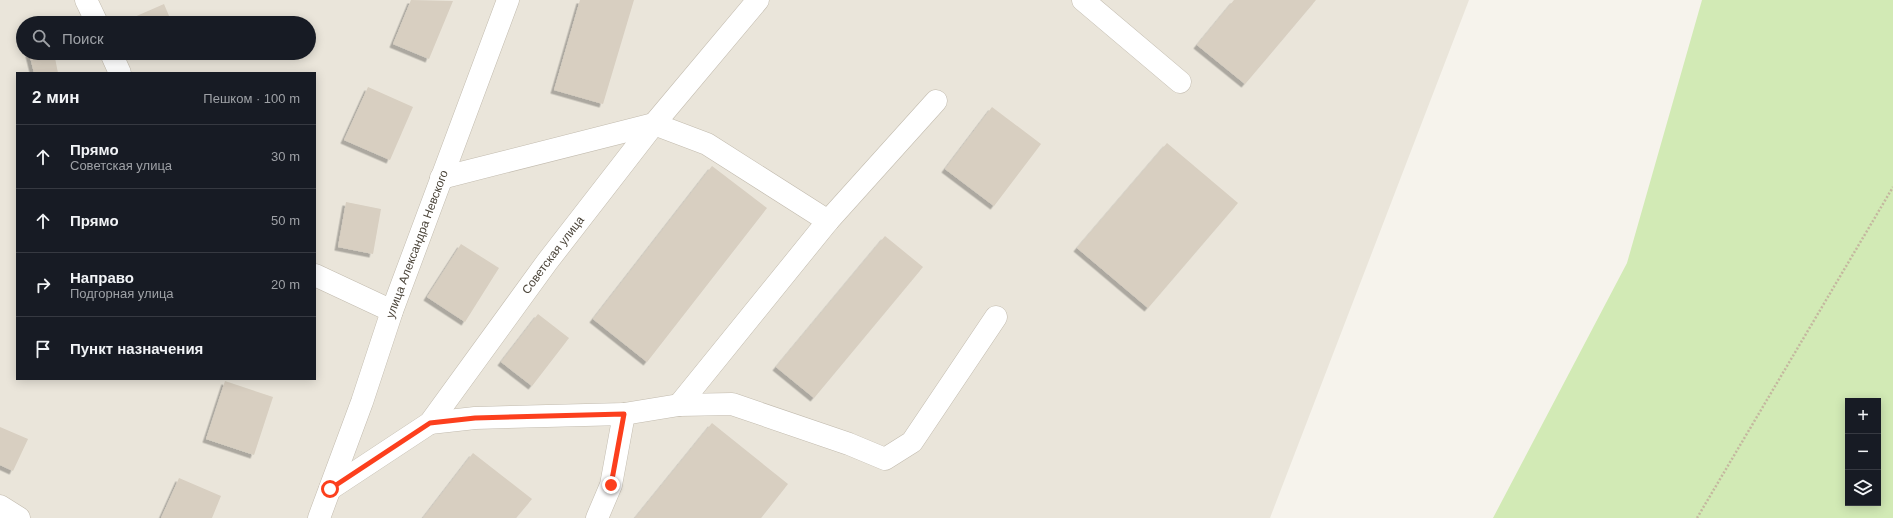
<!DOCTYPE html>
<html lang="ru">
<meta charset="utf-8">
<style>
body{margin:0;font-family:Helvetica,sans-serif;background:#242831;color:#f1f3f6}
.controls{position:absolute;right:12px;bottom:12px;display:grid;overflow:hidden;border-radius:0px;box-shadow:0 2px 10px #0003}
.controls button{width:36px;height:36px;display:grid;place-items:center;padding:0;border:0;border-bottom:1px solid #363941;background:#171b24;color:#f1f3f6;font:20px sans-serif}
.stop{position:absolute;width:12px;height:12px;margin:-9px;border:3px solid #fc3f1d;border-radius:50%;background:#fff}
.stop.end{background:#fc3f1d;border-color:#fff;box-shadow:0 1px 4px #0008}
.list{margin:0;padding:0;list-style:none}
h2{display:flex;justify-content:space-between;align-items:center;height:52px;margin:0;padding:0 16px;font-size:17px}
h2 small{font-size:13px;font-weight:400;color:#9ea1a6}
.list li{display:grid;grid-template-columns:26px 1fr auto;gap:12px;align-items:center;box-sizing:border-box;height:64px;padding:0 16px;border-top:1px solid #363941}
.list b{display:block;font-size:15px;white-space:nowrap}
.list p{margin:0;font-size:13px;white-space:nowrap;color:#9ea1a6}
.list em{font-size:13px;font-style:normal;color:#9ea1a6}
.icon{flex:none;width:22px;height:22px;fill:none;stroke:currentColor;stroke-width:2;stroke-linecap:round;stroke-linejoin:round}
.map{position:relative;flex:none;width:1893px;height:518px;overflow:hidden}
.search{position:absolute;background:#171b24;box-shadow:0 2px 10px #0003;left:16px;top:16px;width:300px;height:44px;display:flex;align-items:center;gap:10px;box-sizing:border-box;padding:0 14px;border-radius:22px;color:#9ea1a6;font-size:15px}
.panel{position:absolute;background:#171b24;box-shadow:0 2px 10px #0003;left:16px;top:72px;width:300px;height:308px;border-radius:0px}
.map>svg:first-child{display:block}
.residential{fill:#eae5da;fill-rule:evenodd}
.green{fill:#d2eab5;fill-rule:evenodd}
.building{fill:#d8cfc1;filter:url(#shadow)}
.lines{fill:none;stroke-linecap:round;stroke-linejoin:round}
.minor-casing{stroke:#c2bbae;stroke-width:23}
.path{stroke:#c4b79f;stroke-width:2.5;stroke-dasharray:2 2;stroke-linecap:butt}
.minor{stroke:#fff;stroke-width:22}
.route{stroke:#fc3f1d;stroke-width:5}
.labels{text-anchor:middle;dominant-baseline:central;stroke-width:3;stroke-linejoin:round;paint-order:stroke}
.street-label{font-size:12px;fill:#4b4439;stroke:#fff}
</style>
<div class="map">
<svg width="1893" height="518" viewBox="0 0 1893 518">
<defs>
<filter id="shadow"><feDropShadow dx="-3.5" dy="3.5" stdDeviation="0" flood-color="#0004"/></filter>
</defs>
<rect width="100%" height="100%" fill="#f6f3ec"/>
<path class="residential" d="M0,0H1469L1270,518H0ZM23,23H309V53H23ZM17,73H315V379H17Z"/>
<path class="green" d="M1702,0H1893V518H1493L1627,263ZM1848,401H1878V503H1848Z"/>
<g class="building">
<path d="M411,0L453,1L429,59L393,44Z"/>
<path d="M580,0H634L603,104L554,90Z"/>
<path d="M1234,0H1316L1245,84L1197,45Z"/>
<path d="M164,4L172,23H134L132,18Z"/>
<path d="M29,53H54L58,73H34Z"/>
<path d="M368,87L413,107L390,160L344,140Z"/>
<path d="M992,107L1041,144L994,206L945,169Z"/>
<path d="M1167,143L1238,203L1148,308L1077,248Z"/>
<path d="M712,166L767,208L647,362L593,319Z"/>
<path d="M346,202L381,209L373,254L338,247Z"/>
<path d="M885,236L923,267L814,398L776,367Z"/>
<path d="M461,244L499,268L465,322L427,297Z"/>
<path d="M538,314L569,338L532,386L501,362Z"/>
<path d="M225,381L273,397L254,455L206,439Z"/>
<path d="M712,423L788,484L761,518H635Z"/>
<path d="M0,427L28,439L13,471L0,465Z"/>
<path d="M473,453L532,499L516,518H423Z"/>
<path d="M179,478L221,496L212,518H161Z"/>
</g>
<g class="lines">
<g class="minor-casing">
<g id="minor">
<path d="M86,0L97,23"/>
<path d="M1083,0L1180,82"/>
<path d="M111,53L120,73"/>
<path d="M441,178L654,124L707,144L828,221"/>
<path d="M315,275L392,311"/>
<path d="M679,405L828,221L936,101"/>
<path d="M430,423L475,418L624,414L679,405L732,404L849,444L885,459L912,442L996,317"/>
<path id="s1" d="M330,489L430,423L547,262L654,124L758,0"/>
<path d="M0,506L19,518"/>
<path id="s2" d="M319,518L362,402L392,311L508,0"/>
<path d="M597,518L611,485L624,414"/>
</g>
</g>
<path class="path" d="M1697,518L1893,187"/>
<use href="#minor" class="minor"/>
</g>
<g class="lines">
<path class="route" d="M330,489L430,423L475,418L624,414L611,485"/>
</g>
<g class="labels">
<g class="street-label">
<text stroke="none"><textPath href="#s2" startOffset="291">улица Александра Невского</textPath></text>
<text stroke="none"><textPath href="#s1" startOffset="328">Советская улица</textPath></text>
</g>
</g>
</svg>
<div class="controls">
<button>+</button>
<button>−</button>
<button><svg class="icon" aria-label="layers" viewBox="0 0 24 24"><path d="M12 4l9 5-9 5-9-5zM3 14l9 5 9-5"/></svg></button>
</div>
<div class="stop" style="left:330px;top:489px"></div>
<div class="stop end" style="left:611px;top:485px"></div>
<div class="search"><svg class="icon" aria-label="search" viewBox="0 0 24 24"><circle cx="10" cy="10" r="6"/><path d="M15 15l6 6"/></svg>Поиск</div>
<section class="panel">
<h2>2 мин<small>Пешком · 100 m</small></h2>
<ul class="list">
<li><svg class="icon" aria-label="ahead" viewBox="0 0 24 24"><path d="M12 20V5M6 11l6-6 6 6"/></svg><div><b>Прямо</b><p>Советская улица</p></div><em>30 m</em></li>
<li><svg class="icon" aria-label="ahead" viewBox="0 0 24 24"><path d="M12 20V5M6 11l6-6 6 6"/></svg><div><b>Прямо</b></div><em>50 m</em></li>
<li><svg class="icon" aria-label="right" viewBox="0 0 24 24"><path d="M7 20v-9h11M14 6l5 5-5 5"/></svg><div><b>Направо</b><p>Подгорная улица</p></div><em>20 m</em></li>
<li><svg class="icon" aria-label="arrive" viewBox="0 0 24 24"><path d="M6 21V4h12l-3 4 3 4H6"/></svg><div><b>Пункт назначения</b></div></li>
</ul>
</section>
</div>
